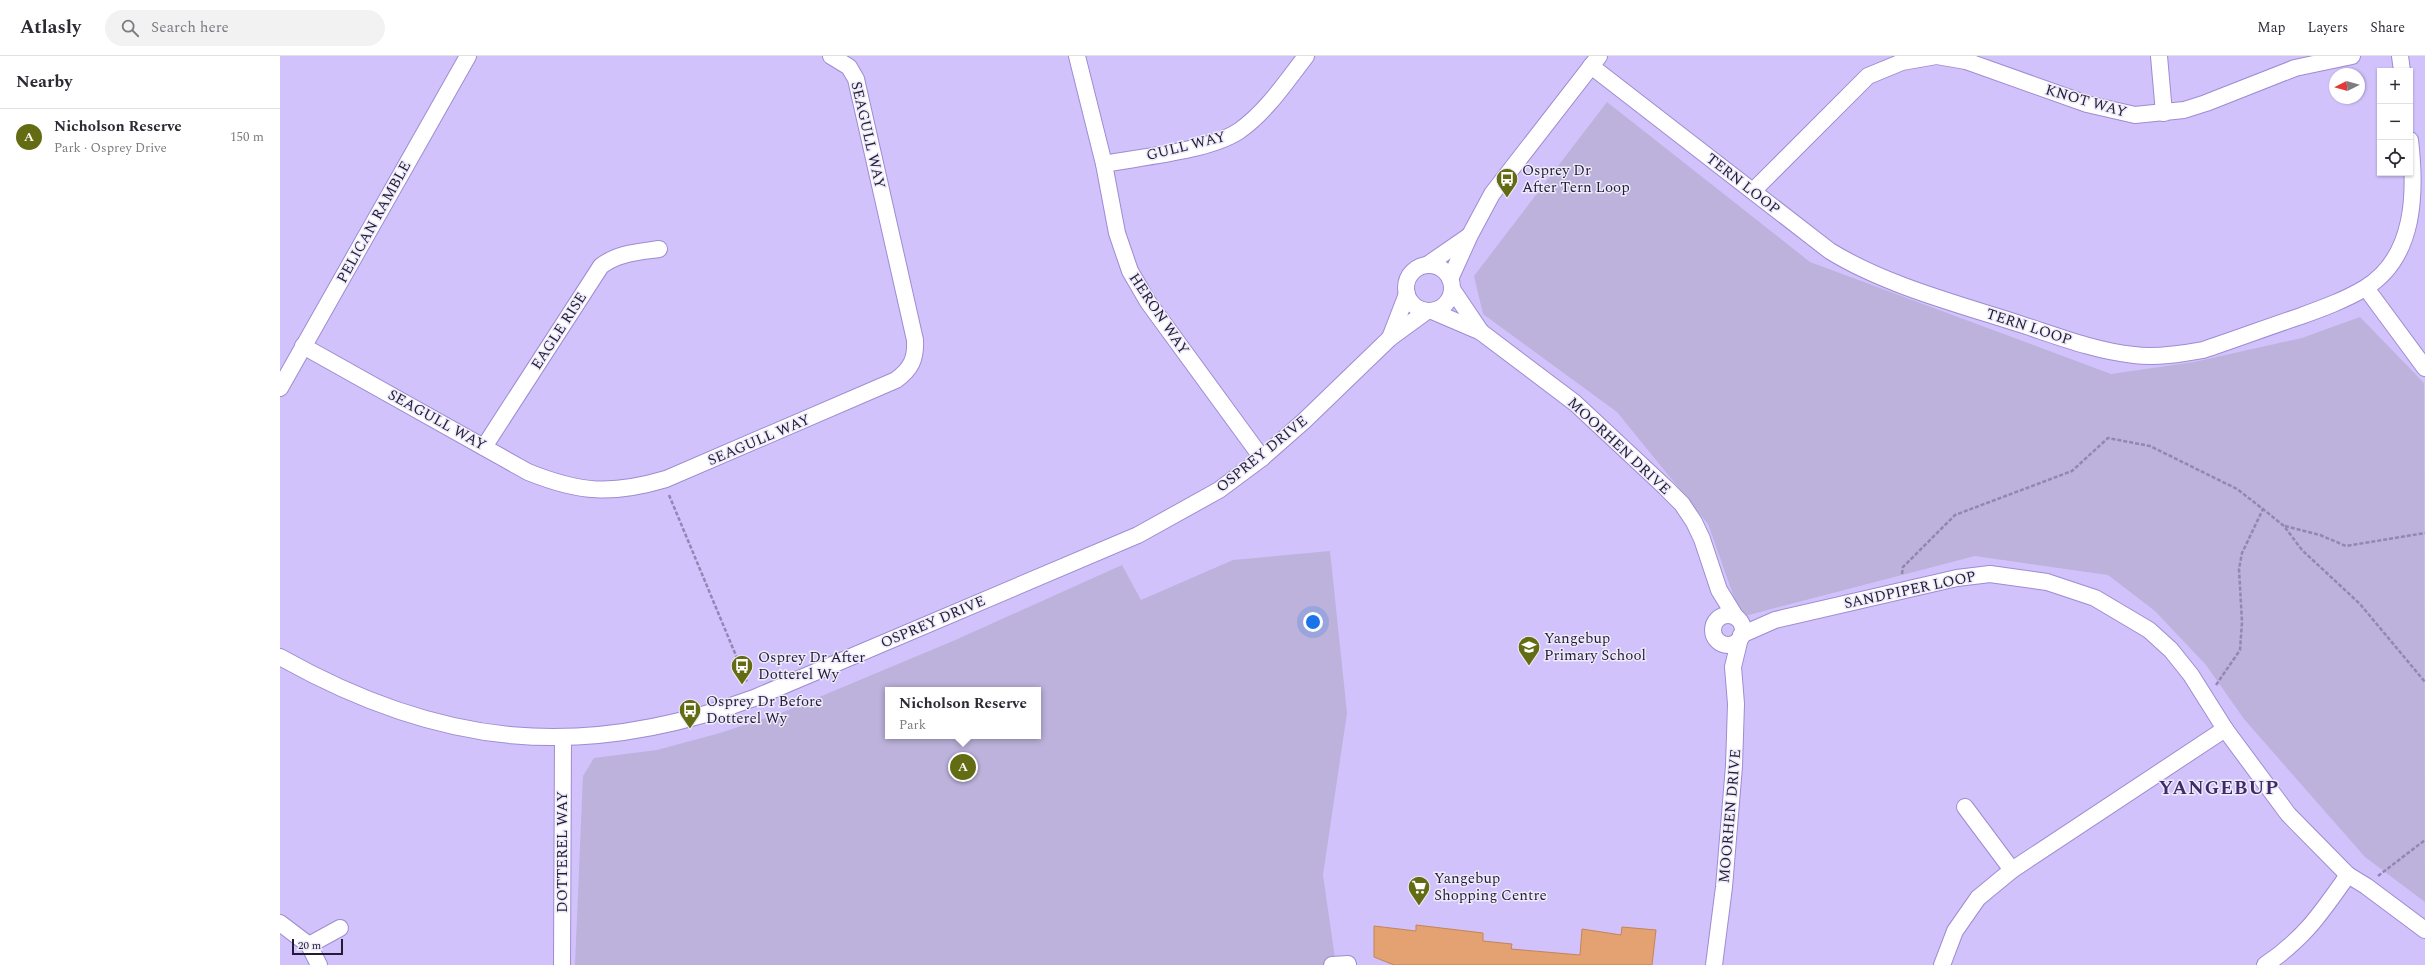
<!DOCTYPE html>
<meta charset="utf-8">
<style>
body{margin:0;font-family:Spectral,serif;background:#f2f2f3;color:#2b2b33}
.controls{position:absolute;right:12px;top:12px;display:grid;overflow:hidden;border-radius:0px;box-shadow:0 1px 3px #0004}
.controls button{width:36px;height:36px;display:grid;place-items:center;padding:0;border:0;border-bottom:1px solid #e1e1e2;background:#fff;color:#2b2b33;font:20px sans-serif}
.compass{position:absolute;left:2049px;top:12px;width:36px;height:36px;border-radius:50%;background:#fff;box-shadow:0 1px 3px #0004;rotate:264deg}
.scale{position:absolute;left:12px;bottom:10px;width:51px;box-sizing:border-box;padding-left:4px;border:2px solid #241c37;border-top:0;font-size:11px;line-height:14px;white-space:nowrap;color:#241c37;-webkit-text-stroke:3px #eeebfa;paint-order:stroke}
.you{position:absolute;left:1033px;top:566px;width:14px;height:14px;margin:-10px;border:3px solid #fff;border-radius:50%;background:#1a73e8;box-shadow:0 0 0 6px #1a73e833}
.badge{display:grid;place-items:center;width:26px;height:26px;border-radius:50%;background:#636c13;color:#fff;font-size:13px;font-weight:700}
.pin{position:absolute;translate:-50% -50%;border:2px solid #fff;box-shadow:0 1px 4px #0006}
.popup{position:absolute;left:605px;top:631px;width:156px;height:52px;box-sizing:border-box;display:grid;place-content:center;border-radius:0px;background:#fff;filter:drop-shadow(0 1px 3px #0005);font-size:13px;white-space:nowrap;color:#7c7c81}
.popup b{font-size:15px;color:#2b2b33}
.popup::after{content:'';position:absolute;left:50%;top:100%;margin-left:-8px;border:8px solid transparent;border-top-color:#fff}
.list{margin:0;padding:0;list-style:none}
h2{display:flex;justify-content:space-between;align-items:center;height:52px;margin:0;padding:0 16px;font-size:17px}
h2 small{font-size:13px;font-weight:400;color:#7c7c81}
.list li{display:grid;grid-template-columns:26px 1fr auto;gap:12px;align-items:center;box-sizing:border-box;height:56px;padding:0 16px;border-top:1px solid #e1e1e2}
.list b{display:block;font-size:15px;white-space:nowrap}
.list p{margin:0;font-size:13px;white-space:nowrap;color:#7c7c81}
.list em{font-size:13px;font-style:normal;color:#7c7c81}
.icon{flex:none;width:22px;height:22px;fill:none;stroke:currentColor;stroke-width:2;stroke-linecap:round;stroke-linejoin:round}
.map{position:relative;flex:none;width:2145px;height:909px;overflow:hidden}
header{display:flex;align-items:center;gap:24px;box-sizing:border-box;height:56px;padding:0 20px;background:#fff;border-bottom:1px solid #e1e1e2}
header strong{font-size:19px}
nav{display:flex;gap:22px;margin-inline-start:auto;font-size:14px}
.search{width:280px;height:36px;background:#f2f2f3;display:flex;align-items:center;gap:10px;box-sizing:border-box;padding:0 14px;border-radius:22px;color:#7c7c81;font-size:15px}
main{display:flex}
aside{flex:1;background:#fff}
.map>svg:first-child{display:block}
.green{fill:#bcb2db;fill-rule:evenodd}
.building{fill:#e4a172;stroke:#c58455}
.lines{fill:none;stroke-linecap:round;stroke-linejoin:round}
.minor-casing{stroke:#9f8cd1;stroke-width:18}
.path{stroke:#9386b5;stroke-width:2.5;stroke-dasharray:4 2;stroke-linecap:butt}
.minor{stroke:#fff;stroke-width:16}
.labels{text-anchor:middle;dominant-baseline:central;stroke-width:3;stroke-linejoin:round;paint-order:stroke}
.street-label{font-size:15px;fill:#241c37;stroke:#eeebfa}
.poi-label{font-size:15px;fill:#241c37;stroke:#eeebfa;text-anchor:start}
.district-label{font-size:19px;font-weight:bold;letter-spacing:1px;fill:#3e2a67;stroke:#eeebfa}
</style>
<header>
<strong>Atlasly</strong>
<div class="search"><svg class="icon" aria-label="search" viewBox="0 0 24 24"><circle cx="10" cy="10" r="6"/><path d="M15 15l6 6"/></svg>Search here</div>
<nav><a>Map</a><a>Layers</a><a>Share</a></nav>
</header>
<main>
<aside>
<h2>Nearby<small></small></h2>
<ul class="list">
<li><span class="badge">A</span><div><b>Nicholson Reserve</b><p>Park · Osprey Drive</p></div><em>150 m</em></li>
</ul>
</aside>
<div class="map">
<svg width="2145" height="909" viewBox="0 0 2145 909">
<rect width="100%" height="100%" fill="#d1c2fc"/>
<g class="green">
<path d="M1327,46L1530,206L1831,318L1914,306L2022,282L2080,261L2144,327L2145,846L2085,801L1964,663L1926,609L1875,555L1828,519L1695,500L1461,561L1428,468L1337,356L1203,258L1194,220Z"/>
<path d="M1050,495L1067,657L1043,819L1056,909H295L303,720L314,702L377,694L440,677L501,657L673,585L842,509L861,544L953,504ZM608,634H758V680H608Z"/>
</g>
<path class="building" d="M1136,869L1203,877V885L1232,888L1231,893L1300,899L1302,873L1341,879L1342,871L1376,874L1372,909H1114L1094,901V870L1136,875Z"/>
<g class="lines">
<g class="minor-casing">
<g id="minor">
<path d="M797,0L824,108L837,177L850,215L868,246L982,402"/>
<path d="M1657,0L1686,5L1807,48L1855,59L1904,54L1926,47L2015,12L2072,0"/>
<path d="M1879,0L1884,57"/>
<path d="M2120,0L2122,15"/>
<path d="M1311,10L1550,195C1605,229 1678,248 1740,268C1777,280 1815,295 1854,299C1876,302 1901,298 1923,294C1956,283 1988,271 2021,260C2043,252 2065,244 2085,232C2136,201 2136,135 2130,84"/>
<path d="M824,108C861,101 929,95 959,75C986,56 1006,26 1026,0"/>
<path d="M1473,135L1588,20L1622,6L1656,0"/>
<path d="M1147,209L1189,180"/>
<circle cx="1149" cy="232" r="23"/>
<path d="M1170,223L1190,179L1212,138L1319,0"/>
<path d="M2086,232L2145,312"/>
<path d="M1172,233L1201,276"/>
<path d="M1152,255L1201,276L1295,347L1385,431L1402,448L1414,466L1422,483L1439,534L1455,560"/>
<path d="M1110,282L1127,238"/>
<path d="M23,290L248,416C300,437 332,439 386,423L616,324C631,313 636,303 635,284L576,23L569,11L551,0"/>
<path d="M0,332L188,0"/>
<path d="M204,391L321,210C338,197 358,196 379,193"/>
<circle cx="1448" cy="574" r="15"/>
<path d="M1461,579L1495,564L1677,522L1710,518L1767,526L1815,542L1869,574L1891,594L1911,619L1945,673L2008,758L2068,819L2086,830L2145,874"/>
<path d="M0,601C160,691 301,706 474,642L858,479L939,434L982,402L1024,365L1110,282L1147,255"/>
<path d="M1685,751L1732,814"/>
<path d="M0,867L29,889L39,909"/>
<path d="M29,889L60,872"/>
<path d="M282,909L283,682"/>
<path d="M1052,909L1068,908"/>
<path d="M1434,909L1444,831L1454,710L1456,648L1453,611L1460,582"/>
<path d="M1662,909L1675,875L1698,842L1732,814L1945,673"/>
<path d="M1985,909C2025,882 2041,857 2068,819"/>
</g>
</g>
<g class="path">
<path d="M389,439L467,626"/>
<path d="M2005,470L2040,479L2066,490L2145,477"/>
<path d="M1622,518L1623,511L1675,459L1792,415L1828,382L1870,390L1957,433L1983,453L2004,470L2022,494L2080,548L2145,626"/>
<path d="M1936,629L1960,594L1962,566L1959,513L1962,497L1983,453"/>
<path d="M2098,820L2145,784"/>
</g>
<use href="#minor" class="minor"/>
</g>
<defs>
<g id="bus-pin" transform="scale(1.15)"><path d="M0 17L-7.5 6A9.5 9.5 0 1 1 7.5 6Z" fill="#636c13" stroke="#eeebfa"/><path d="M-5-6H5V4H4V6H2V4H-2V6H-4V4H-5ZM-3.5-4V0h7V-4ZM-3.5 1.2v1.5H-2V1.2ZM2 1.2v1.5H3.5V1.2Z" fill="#fff"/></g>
<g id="school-pin" transform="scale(1.15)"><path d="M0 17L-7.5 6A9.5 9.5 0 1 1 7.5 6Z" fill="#636c13" stroke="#eeebfa"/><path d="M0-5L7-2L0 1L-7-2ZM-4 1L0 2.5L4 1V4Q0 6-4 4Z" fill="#fff"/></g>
<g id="supermarket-pin" transform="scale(1.15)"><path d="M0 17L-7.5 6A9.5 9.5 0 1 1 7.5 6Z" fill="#636c13" stroke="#eeebfa"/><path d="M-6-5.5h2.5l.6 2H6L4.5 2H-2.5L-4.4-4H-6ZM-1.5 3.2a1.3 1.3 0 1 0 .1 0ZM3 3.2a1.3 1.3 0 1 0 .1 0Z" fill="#fff"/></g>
</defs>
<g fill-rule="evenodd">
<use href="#bus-pin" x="1227" y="123"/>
<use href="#school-pin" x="1249" y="591"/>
<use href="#bus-pin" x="462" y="610"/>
<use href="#bus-pin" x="410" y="654"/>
<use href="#supermarket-pin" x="1139" y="831"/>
</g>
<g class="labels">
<g class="street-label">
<text transform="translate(1806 45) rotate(16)">KNOT WAY</text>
<text transform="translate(588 79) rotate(77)">SEAGULL WAY</text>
<text transform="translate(906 90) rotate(-14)">GULL WAY</text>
<text transform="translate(1463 128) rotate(38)">TERN LOOP</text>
<text transform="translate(94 166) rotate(-61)">PELICAN RAMBLE</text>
<text transform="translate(879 258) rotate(56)">HERON WAY</text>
<text transform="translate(1749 271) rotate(18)">TERN LOOP</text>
<text transform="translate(279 275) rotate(-57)">EAGLE RISE</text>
<text transform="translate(157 364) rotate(29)">SEAGULL WAY</text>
<text transform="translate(479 384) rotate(-23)">SEAGULL WAY</text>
<text transform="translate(1339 390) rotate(43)">MOORHEN DRIVE</text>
<text transform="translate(982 398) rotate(-39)">OSPREY DRIVE</text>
<text transform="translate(1630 534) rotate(-12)">SANDPIPER LOOP</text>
<text transform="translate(653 566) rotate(-23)">OSPREY DRIVE</text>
<text transform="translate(1450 760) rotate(-85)">MOORHEN DRIVE</text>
<text transform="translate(282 796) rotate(-90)">DOTTEREL WAY</text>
</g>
<g class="poi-label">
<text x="1242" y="114">Osprey Dr<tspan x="1242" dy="17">After Tern Loop</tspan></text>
<text x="1264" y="582">Yangebup<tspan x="1264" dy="17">Primary School</tspan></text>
<text x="478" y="601">Osprey Dr After<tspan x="478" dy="17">Dotterel Wy</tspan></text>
<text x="426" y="645">Osprey Dr Before<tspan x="426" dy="17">Dotterel Wy</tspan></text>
<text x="1154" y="822">Yangebup<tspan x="1154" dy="17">Shopping Centre</tspan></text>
</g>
<g class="district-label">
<text x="1939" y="732">YANGEBUP</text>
</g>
</g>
</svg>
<div class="controls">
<button>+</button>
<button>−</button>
<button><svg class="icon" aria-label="locate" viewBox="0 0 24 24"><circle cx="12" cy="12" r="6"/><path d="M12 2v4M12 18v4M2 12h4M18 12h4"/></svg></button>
</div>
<svg class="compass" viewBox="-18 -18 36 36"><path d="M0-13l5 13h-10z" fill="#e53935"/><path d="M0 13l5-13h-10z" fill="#7c7c81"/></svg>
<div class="scale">20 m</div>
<div class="you"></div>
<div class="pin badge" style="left:683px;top:711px">A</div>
<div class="popup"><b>Nicholson Reserve</b>Park</div>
</div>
</main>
